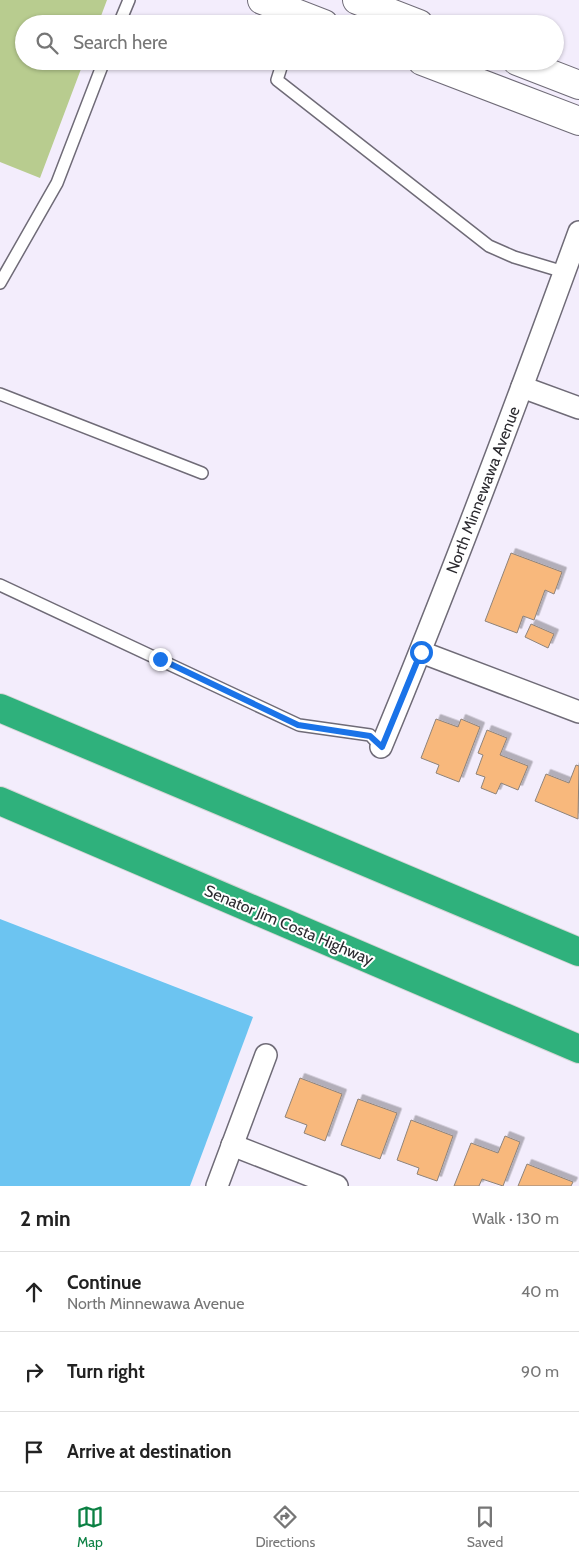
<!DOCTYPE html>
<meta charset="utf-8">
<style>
body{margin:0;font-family:Cabin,sans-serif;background:#f6f6f6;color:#222}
.stop{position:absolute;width:15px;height:15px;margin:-11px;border:4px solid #1a73e8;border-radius:50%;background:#fff}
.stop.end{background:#1a73e8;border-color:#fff;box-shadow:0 1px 5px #0008}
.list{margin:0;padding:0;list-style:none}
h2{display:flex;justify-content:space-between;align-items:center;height:65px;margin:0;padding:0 20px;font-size:21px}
h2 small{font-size:16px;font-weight:400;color:#767676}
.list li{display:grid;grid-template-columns:32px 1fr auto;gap:15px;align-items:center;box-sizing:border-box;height:80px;padding:0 20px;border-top:1px solid #e0e0e0}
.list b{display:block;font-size:19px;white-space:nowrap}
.list p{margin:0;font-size:16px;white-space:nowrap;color:#767676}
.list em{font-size:16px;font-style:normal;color:#767676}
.icon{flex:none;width:28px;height:28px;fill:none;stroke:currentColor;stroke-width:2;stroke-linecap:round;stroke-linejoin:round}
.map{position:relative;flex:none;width:579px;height:1186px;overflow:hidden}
.search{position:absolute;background:#fff;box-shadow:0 1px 4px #0004;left:15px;right:15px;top:15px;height:55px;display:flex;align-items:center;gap:12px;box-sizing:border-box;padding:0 18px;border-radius:28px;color:#767676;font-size:19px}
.sheet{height:305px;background:#fff}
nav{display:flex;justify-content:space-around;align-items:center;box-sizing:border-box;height:70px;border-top:1px solid #e0e0e0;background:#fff;font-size:14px;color:#767676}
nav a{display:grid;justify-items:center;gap:2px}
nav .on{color:#0b8043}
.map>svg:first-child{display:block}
.green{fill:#b8cc8f}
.water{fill:#6cc4f1}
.building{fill:#f8b87c;stroke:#8e837a;filter:url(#shadow)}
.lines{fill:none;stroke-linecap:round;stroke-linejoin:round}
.service-casing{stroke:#6f6b77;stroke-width:14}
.minor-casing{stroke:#6f6b77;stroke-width:24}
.secondary-casing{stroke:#6f6b77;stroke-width:30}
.motorway-casing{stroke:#d5d4d5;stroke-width:30}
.service{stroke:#fff;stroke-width:11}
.minor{stroke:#fff;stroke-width:21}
.secondary{stroke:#fff;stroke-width:28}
.motorway{stroke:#2fb17c;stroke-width:28}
.route{stroke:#1a73e8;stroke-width:6}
.labels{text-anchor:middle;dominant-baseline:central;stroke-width:4;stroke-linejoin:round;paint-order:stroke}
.street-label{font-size:16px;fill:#2b2a2f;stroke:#fff}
</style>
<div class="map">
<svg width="579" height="1186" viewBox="0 0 579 1186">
<defs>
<filter id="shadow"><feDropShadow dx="4.5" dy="-4.5" stdDeviation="0" flood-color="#0004"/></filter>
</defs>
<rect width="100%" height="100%" fill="#f3edfc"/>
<path class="green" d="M0,0H107L98,24H24V61H84L40,178L0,162Z"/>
<path class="water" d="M0,919L253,1017L190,1186H0Z"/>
<g class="building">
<path d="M511,553L562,572L554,594L545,590L534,620L523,616L517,633L485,621Z"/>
<path d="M531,624L554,634L548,648L525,637Z"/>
<path d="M436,719L458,727L461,719L480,727L459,782L436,773L439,765L421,758Z"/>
<path d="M487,730L507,738L500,755L528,766L518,790L501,783L496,794L481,788L485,777L476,774L483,755L478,753Z"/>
<path d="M576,765L579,766L578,819L535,801L546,774L569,783Z"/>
<path d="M300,1078L342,1094L325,1141L304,1133L307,1125L285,1117Z"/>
<path d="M358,1099L397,1113L380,1159L341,1145Z"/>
<path d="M411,1120L453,1136L437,1181L417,1174L419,1168L397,1160Z"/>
<path d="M505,1136L520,1142L503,1186L482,1179L479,1186H454L471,1143L498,1153Z"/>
<path d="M527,1164L573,1182L571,1186H518Z"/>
</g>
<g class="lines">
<g class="service-casing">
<g id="service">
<path d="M119,24L129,0"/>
<path d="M283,61L277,80L489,246L514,257L564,272"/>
<path d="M0,283L57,183L104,61"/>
<path d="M0,394L202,473"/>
<path d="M0,585L299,725L370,735L381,747"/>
</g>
</g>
<g class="minor-casing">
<g id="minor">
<path d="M522,387L579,408"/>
<path d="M421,652L579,712"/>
<path d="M381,747C452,577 516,405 579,232"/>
<path d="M232,1145L337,1186"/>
<path d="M217,1186L266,1055"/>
</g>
</g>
<g class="secondary-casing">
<g id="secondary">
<path d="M262,0L324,24"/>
<path d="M357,0L419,24"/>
<path d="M422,61L579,121"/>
<path d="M517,61L579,85"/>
</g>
</g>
<g class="motorway-casing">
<g id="motorway">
<path d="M0,708L579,952"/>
<path d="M0,801L579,1049"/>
</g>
</g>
<use href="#service" class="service"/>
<use href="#minor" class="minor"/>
<use href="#secondary" class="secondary"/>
<use href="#motorway" class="motorway"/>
</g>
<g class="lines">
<path class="route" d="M160,659L298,725L370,736L382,747L421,652"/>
</g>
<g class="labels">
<g class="street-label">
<text transform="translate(483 490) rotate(-69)">North Minnewawa Avenue</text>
<text transform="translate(289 925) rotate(23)">Senator Jim Costa Highway</text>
</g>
</g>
</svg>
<div class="stop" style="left:421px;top:652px"></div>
<div class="stop end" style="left:160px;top:659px"></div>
<div class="search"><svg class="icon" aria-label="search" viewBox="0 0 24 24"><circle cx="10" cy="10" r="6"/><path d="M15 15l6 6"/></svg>Search here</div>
</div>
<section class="sheet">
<h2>2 min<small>Walk · 130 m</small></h2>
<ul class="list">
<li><svg class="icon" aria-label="ahead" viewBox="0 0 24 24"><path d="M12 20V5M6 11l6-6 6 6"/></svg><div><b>Continue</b><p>North Minnewawa Avenue</p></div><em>40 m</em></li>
<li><svg class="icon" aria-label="right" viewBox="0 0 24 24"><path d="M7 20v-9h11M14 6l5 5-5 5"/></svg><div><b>Turn right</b></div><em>90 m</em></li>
<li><svg class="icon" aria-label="arrive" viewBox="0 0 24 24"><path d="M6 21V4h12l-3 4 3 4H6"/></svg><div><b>Arrive at destination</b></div></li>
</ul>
</section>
<nav>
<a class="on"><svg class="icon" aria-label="map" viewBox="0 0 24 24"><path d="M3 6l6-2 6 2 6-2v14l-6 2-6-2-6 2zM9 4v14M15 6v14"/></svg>Map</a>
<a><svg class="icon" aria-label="directions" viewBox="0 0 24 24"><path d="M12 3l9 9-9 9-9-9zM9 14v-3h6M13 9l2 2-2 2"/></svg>Directions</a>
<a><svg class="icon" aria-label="saved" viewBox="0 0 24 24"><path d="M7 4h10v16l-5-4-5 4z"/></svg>Saved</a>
</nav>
